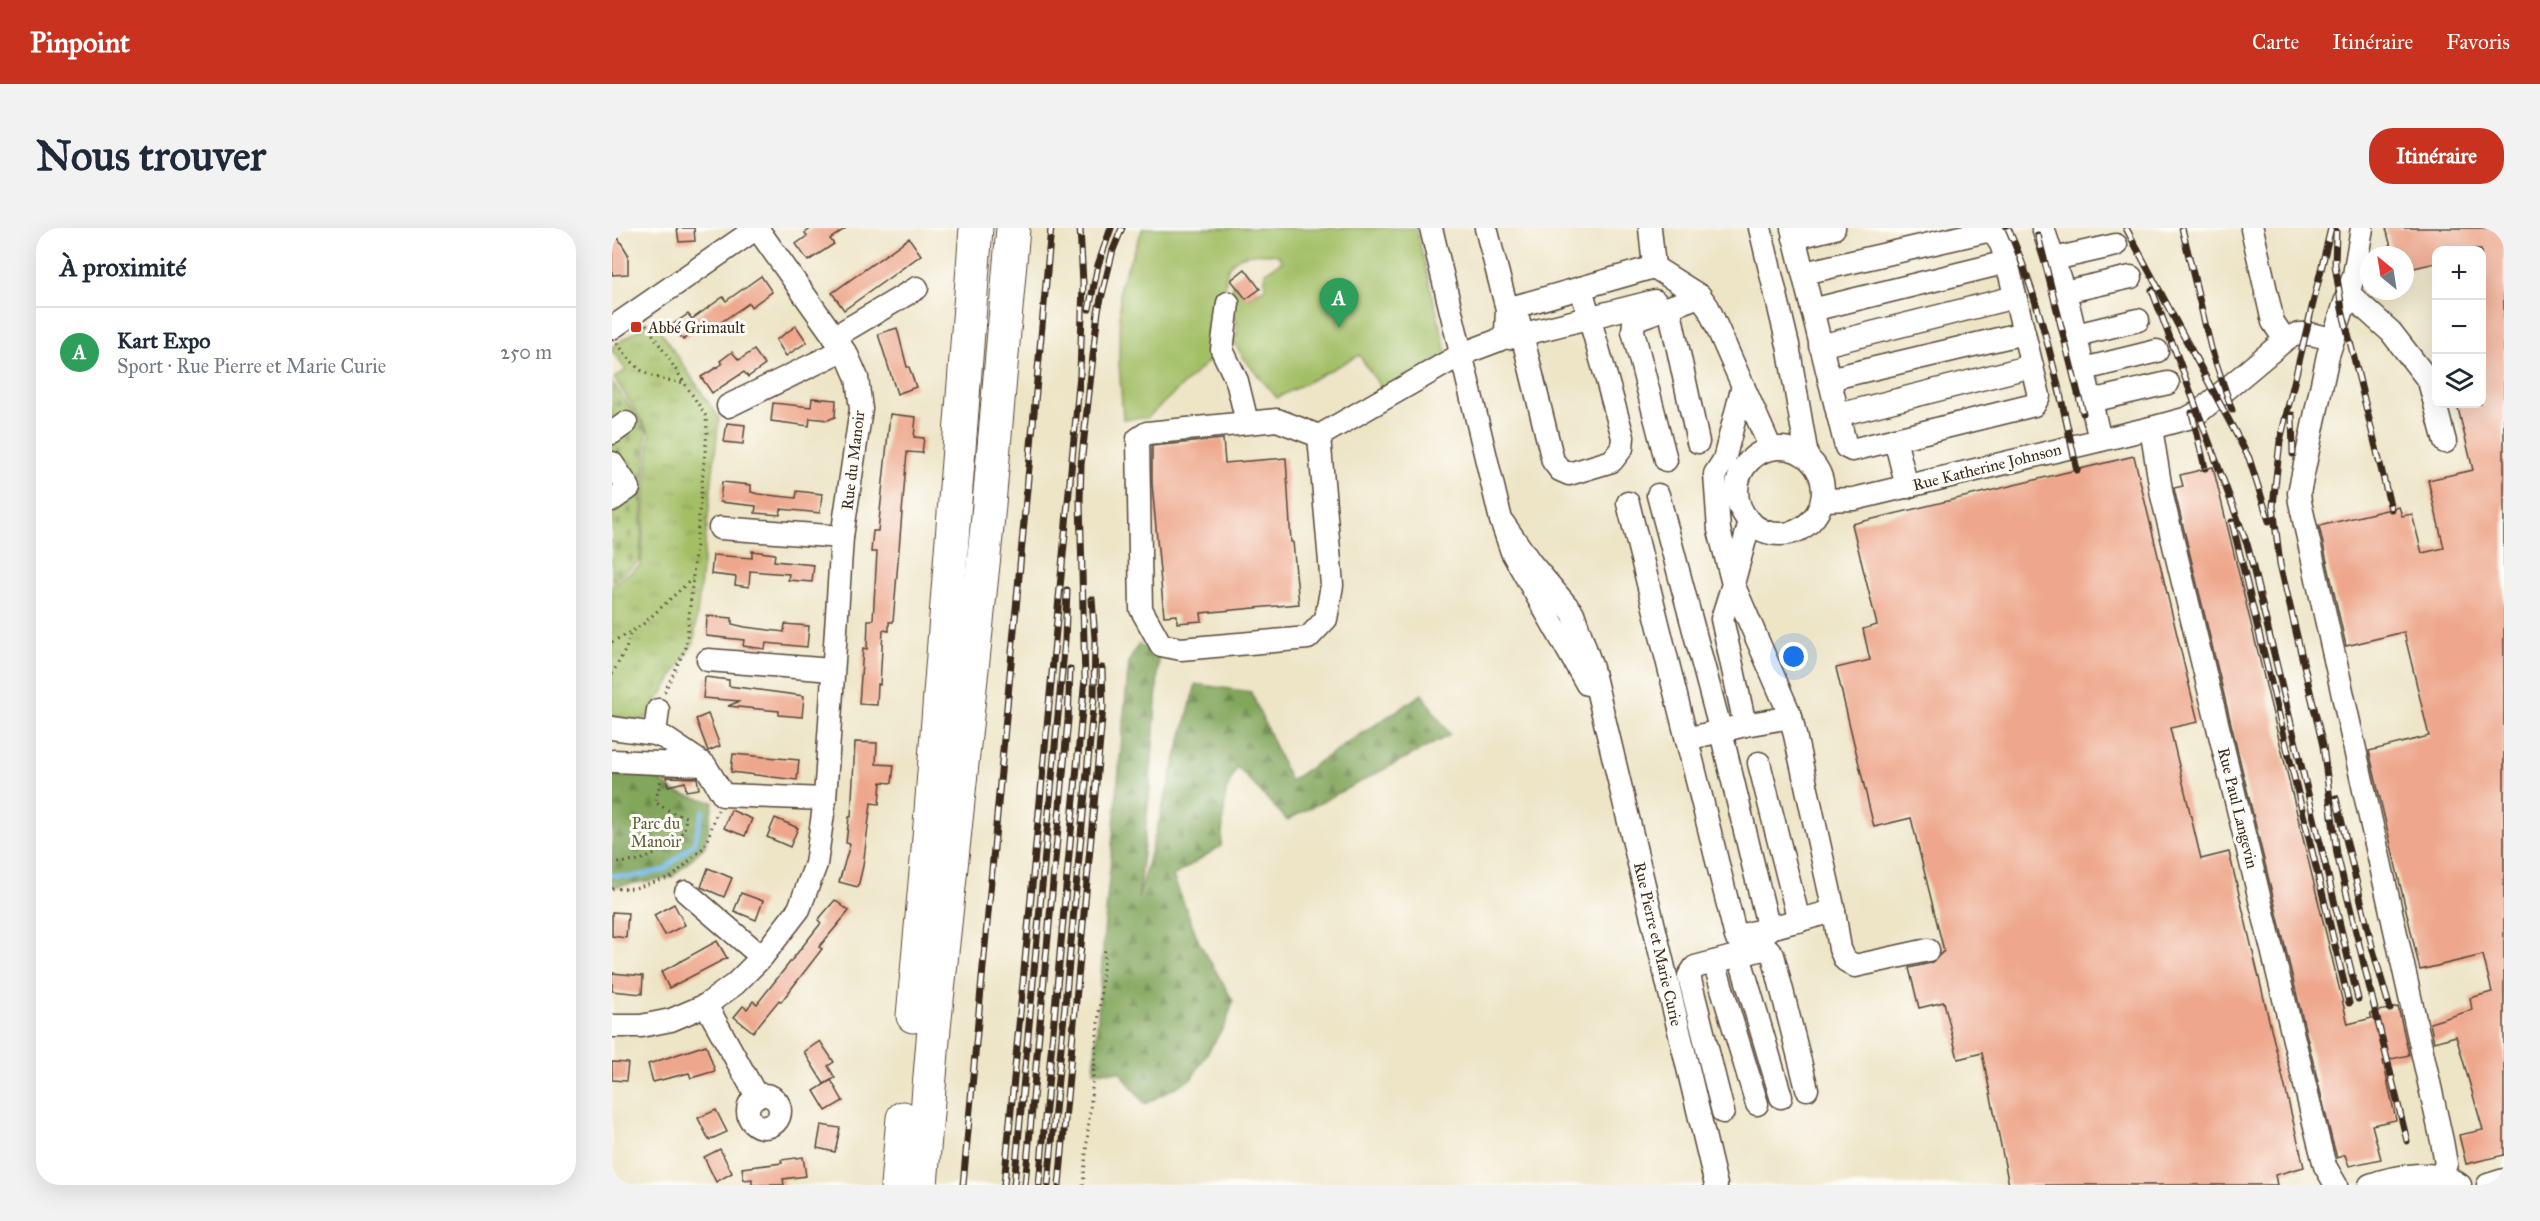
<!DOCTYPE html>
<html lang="fr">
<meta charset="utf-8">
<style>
body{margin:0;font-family:"IM FELL Great Primer",serif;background:#f2f2f3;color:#1f2937}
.controls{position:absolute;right:18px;top:18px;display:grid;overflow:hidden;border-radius:12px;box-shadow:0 6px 24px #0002}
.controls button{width:54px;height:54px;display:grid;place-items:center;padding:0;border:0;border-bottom:2px solid #e0e1e3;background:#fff;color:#1f2937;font:30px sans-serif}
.compass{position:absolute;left:1748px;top:18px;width:54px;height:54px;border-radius:50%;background:#fff;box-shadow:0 6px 24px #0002;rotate:330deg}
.you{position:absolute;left:1182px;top:429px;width:21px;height:21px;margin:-15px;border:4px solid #fff;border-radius:50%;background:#1a73e8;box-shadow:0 0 0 9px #1a73e833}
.badge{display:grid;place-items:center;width:39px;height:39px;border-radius:50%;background:#c8321e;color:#fff;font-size:20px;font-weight:700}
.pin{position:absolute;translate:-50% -50px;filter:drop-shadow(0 2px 3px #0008)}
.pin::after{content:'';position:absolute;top:32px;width:21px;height:18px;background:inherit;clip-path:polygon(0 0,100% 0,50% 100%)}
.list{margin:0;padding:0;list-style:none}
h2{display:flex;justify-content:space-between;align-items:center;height:78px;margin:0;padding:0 24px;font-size:26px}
h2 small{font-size:20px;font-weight:400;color:#747a83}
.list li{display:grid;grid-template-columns:39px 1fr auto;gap:18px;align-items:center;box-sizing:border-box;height:90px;padding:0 24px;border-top:2px solid #e0e1e3}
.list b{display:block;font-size:22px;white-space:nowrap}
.list p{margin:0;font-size:20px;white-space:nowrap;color:#747a83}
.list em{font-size:20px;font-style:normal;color:#747a83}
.icon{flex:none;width:33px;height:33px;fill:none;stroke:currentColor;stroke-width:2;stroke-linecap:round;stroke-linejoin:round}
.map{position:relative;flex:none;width:1892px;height:957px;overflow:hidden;border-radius:24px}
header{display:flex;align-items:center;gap:36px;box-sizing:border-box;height:84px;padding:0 30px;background:#c8321e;color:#fff}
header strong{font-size:28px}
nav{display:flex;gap:33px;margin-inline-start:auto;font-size:21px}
.intro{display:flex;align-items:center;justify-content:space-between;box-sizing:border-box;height:144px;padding:0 36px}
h1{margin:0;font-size:42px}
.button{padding:15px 27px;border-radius:24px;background:#c8321e;color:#fff;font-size:21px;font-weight:700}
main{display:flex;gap:36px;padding:0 36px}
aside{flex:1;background:#fff;border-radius:24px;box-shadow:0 6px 24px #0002}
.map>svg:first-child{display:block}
.grass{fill:url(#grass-tufts);stroke:#6f7442;stroke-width:1.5}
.forest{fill:url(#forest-firs);stroke:#5e683c;stroke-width:1.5}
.cemetery{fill:url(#cemetery-stones);stroke:#6f7442;stroke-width:1.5}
.garden{fill:#a3bf66;stroke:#6f7442;stroke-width:1.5}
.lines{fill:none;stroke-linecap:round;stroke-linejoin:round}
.stream{stroke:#78bbee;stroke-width:4.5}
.building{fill:#eea78c}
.minor-casing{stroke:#564637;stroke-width:25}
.highway-casing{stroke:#564637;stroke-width:35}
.path{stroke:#564637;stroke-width:3;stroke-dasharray:1.5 4.5;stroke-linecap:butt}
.minor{stroke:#fff;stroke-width:22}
.highway{stroke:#fff;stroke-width:33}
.rail-casing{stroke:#3b2a1e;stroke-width:7}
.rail{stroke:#fdfcf7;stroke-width:4.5;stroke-dasharray:14;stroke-linecap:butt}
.poi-dot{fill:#c8321e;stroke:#fdfcf7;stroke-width:2}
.labels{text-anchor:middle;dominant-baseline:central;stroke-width:6;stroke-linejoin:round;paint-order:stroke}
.poi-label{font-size:16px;fill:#3b2a1e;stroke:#fdfcf7;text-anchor:start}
.street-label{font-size:16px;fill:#3b2a1e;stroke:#fdfcf7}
.park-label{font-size:16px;fill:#5f5e37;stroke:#fdfcf7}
</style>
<header>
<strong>Pinpoint</strong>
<nav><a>Carte</a><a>Itinéraire</a><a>Favoris</a></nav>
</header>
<div class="intro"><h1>Nous trouver</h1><a class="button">Itinéraire</a></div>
<main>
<aside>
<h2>À proximité<small></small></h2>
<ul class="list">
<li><span class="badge" style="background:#2e9e5b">A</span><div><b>Kart Expo</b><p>Sport · Rue Pierre et Marie Curie</p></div><em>250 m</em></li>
</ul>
</aside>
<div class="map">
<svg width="1892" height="957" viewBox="0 0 1892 957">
<defs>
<pattern id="grass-tufts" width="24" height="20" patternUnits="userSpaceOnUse" patternTransform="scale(1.5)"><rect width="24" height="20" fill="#a3bf66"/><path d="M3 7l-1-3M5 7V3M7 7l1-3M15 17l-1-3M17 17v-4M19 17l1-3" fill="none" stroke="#869b53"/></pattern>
<pattern id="forest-firs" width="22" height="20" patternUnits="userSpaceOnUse" patternTransform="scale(1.5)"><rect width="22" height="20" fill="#82a65b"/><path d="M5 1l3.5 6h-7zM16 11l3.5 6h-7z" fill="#6c874b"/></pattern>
<pattern id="cemetery-stones" width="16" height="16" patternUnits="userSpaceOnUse" patternTransform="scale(1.5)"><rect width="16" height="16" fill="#a3bf66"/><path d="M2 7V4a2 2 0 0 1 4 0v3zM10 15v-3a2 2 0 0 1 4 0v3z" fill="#869b53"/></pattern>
</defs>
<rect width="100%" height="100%" fill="#fdfcf7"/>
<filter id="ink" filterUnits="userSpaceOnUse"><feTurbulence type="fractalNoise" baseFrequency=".0167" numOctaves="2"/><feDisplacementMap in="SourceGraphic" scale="12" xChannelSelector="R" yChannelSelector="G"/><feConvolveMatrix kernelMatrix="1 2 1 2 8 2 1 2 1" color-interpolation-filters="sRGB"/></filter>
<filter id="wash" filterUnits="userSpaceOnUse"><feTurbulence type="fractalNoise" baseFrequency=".008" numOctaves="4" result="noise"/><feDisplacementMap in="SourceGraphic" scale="24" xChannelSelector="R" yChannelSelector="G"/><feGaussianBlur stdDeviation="1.35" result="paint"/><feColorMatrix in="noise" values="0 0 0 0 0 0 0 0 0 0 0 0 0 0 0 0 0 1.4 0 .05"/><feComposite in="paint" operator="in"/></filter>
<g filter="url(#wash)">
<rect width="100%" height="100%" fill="#eee5c7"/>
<path class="grass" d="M41,92L107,190L82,414L35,490L0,495V357L29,337L38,205L2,150L14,142L0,123V119Z"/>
<g class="forest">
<path d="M527,416L547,430L538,560L526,670L584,456L639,464L678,553L810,466L838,507L675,592L625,539L614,563L609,618L561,648L587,714L621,773L614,795L580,850L533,876L508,844L482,843L492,705L517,433Z"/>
<path d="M0,541L42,548L63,564L101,574L93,618L60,649L0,659Z"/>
</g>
<path class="cemetery" d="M0,154L35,203L28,333L0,353Z"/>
<path class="garden" d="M531,0H804L835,126L771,163L747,127L665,170L634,133L618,109L625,108V92L619,91L621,54L634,71L653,60V44L671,33L666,27C648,25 627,22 616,40L600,130L535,190L511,191L507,134L508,57Z"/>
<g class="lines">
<path class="stream" d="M0,647L19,649L52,642L82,615L91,583"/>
</g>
<g id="blocks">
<g class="building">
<path d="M0,0L16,26V46L0,47Z"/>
<path d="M65,0H82L83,13L67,14Z"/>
<path d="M200,0H234L218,11L222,16L196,33L184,16L195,8L193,5Z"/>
<path d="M1774,0H1892V927L1854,936L1847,907L1871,902L1844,808L1822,814L1818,795L1860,782L1858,770L1880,764L1871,727L1808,742L1757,523L1817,508L1792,404L1734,418L1707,298L1787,279L1790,288L1800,286L1810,325L1832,320L1816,252L1861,242L1845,176H1869V22H1824V35L1793,42V27H1781Z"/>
<path d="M297,10L309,27L232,82L220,65Z"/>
<path d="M633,41L648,61L634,71L619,52Z"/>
<path d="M149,48L160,64L139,79L137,75L96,103L93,98L71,112L60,97L76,86L80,91L111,69L114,73Z"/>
<path d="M184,98L195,114L174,128L164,112Z"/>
<path d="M285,100L295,139H297L304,159L285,166L266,106Z"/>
<path d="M142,122L153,137L136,149L132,144L100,165L89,149L110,136L108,133L120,124L127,132Z"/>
<path d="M200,170L224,172L223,189L216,192L198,190L197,198L159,193L161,175L199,179Z"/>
<path d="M278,186L304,189L302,209L312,210L310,225L295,224L281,394H277V403L271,402L268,457L266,456L265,477L247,476L251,420L255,421L256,392H261L265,324H259L261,303H266Z"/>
<path d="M115,195L133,197L131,216L112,214Z"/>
<path d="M611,211L613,235L674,230L679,314H681L687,376L589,385L590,393L565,395V387L552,388L540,256V218Z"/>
<path d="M1522,228L1586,494L1558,500L1589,631L1617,624L1692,939L1663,947L1665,957H1397L1370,825L1346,831L1332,774L1307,780L1297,740L1319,735L1332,723L1299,590L1262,599L1224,440L1258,432L1251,401L1265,397L1240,296Z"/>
<path d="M1601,239L1736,796L1760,790L1758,785L1786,779L1797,827L1771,833L1784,892L1760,897L1769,931L1737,938L1733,927L1725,930L1720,912L1563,265L1562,260L1571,258L1568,247Z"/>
<path d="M110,254L139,257V264L146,266L184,270L185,263L210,266L208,285L169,281L168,287L143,285L144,278L108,274Z"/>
<path d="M140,323L163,326L162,333L202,337L200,354L176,352L177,346L138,343L137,359L123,357L124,349L99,346L101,327L140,330Z"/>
<path d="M95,388L120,390V396L133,399L172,404L173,396L197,398L195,419L154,415L153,421L131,418L132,412L94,408Z"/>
<path d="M93,449L117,452V458L192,468L190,489L167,487V483L116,478L128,473L91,470Z"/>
<path d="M96,486L108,518L96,523L84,491Z"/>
<path d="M243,514L265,515L264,536L282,537L280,555L269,554L267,576L259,575L251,638L246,659L227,654L238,616L234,615L237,589H239Z"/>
<path d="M121,526L187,532L185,552L119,544Z"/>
<path d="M54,549L85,550L87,561L74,563L73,554L56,558Z"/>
<path d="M119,582L140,591L133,608L112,600Z"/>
<path d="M163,590L186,600L178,619L155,609Z"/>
<path d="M96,640L120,650L112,669L89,659Z"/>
<path d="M129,665L151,673L144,692L122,683Z"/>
<path d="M223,672L237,683L207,719L210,721L169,774L167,772L141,804L122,789L131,778L135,781L141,773L145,776L209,695L206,692Z"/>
<path d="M62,676L73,697L53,707L42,687Z"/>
<path d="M0,684L16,685L14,710L0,708Z"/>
<path d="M105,713L115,730L57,760L49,744Z"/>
<path d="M0,745L31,748L30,766L0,763Z"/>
<path d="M208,813L222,834L216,838L223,850L212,856L192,824Z"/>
<path d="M94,817L103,843L79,850L77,845L41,854L36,836Z"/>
<path d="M0,834L16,835L14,853L0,852Z"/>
<path d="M219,852L231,873L214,883L202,863Z"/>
<path d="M104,882L115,904L97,912L86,890Z"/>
<path d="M209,897L228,900L223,924L205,920Z"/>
<path d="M108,921L120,945L104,954L92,929Z"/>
<path d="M191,929L194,948L171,951L172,957H140V951L132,952L130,940L170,935L169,932Z"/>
</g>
</g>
</g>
<g filter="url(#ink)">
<use href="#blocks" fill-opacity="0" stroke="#564637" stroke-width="1.5"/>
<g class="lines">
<g class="minor-casing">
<g id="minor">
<path d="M819,0L889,292L900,324L975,456"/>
<path d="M1038,0L1042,39"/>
<path d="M1148,0L1176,117L1195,228"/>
<path d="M1180,0L1234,219L1240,222L1422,177L1427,168L1395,34L1389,16L1378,0"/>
<path d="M1431,0L1457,80L1488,212"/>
<path d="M1750,0L1742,47L1716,127L1687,265L1688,274L1830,913L1834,936L1829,947"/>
<path d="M1182,10L1222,0"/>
<path d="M1442,31L1504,17"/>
<path d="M1192,45L1379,2"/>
<path d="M1452,64L1519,49"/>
<path d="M1736,65L1779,104L1817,153L1833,214"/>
<path d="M616,75L610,122L625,153L635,194"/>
<path d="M903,78L941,233L948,242L957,246L1000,233L1010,220L1011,209L969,60"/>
<path d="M1057,79L1086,214"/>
<path d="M895,81L1042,39L1088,68L1096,79L1159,221"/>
<path d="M1200,82L1395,34"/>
<path d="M0,100L145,0"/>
<path d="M1464,107L1526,92"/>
<path d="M222,109L305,60"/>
<path d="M897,110L1043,73"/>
<path d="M1673,112C1688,101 1703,107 1720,111"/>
<path d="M1208,118L1403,69"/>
<path d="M1472,141L1545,123"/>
<path d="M1217,151L1412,105"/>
<path d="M1131,157L1112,232L1103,246L1107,302L1121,356L1110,391L1133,497"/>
<path d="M1479,173L1556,155"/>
<path d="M116,178L231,122"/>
<path d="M1226,187L1420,138"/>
<path d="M665,192L707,208L720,357L714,391L696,410L569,421L549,417L529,381L526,211L535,205Z"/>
<path d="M1539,200L1550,268L1707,915L1713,938L1724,957"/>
<path d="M0,205L14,195"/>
<path d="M707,208L850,126L887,112L894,104L895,81L874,0"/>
<path d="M1283,211L1295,259"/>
<circle cx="1168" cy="263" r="43"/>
<path d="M1054,232L1021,103L1022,94L1027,90L1088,68"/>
<path d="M0,235L17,260L0,272"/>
<path d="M1046,267L1109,504L1157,702"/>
<path d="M1210,272L1242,271L1539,200L1576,190L1587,184L1673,112L1661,94L1640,1"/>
<path d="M1016,275L1124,709L1222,683"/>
<path d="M889,292L918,334L961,385L980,440L1104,957"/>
<path d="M1138,293L1121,356L1179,489L1222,683L1228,721L1233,732L1243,738L1316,722"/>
<path d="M108,300L230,309"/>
<path d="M96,432L220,442"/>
<path d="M0,500L43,506L53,510L93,537L111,567L213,571"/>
<path d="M43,506L46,482"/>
<path d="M1075,511L1133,497L1179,489"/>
<path d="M1,533L92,537"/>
<path d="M1147,535L1187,693"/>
<path d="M74,664L150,729"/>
<path d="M1127,727L1169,869"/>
<path d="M1102,734L1145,876"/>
<path d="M94,777L144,867"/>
<path d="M0,798H29L59,792L94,777L123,756L150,729L187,681L204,636L213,571L230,309L249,181L245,150L235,127L145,0"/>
<circle cx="152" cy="883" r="16"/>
<path d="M1111,884L1077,748L1083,739L1147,722L1156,721L1161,727L1195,861"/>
<path d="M1758,957C1783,948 1825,940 1848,957"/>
<path d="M1876,957L1892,952"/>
</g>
</g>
<g class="highway-casing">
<g id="highway">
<path d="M301,788L316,622L364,0"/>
<path d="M285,957L291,890"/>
<path d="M309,957L322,800L375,299L401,0"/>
</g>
</g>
<g class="path">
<path d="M34,96L94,188L95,204L74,419L52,465"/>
<path d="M5,115C30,148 32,148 72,155"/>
<path d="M0,414L29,398L80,351"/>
<path d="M0,446L14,421L18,407"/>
<path d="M0,635C36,634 46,627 72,603L74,589L59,584L43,574L49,552"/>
<path d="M0,661L23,660L60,649L93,618L106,582"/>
<path d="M471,957L493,720"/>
</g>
<use href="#minor" class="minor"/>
<use href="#highway" class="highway"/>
<g class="rail-casing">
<g id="rail">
<path d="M1396,0C1430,77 1447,160 1465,242"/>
<path d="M1514,0L1637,230L1657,293"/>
<path d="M1570,0L1599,120L1620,182"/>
<path d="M1719,0L1668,213L1661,278L1668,336L1711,518L1725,626L1795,913"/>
<path d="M1724,3L1723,37L1730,81L1779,281"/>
<path d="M1426,7L1471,185"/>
<path d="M1540,62L1562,121"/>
<path d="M477,81L486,37L499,0"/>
<path d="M1560,114L1636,319L1746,771"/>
<path d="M1580,185L1593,240"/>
<path d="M1680,187L1681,226"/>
<path d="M1620,294L1737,775"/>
<path d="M1724,570L1761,722L1778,781"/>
<path d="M351,957L439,0"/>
<path d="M392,957L468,146L471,55L468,0"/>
<path d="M402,957L453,412L455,362"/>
<path d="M413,957L456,492L458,441"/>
<path d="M427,957L473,450L468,274L469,237L486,83L501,22L510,0"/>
<path d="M436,957L482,470L483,411L480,371"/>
<path d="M447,957L491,479L490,440"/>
</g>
</g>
<use href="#rail" class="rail"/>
</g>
</g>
<rect class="poi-dot" x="18" y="93" width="12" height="12" rx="3"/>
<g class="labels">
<g class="poi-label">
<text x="36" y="99">Abbé Grimault</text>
</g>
<g class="street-label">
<text transform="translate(241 232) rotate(-83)">Rue du Manoir</text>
<text transform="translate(1375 239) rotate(-14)">Rue Katherine Johnson</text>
<text transform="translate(1626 580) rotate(76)">Rue Paul Langevin</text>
<text transform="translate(1046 716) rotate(77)">Rue Pierre et Marie Curie</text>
</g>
<g class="park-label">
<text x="44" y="595">Parc du<tspan x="44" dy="18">Manoir</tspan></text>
</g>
</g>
</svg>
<div class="controls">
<button>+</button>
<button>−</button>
<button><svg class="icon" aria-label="layers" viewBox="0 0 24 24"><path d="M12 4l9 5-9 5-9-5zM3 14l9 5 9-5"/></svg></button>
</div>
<svg class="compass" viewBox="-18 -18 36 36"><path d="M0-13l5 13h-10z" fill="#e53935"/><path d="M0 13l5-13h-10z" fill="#747a83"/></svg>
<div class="you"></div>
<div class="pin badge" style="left:727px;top:100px;background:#2e9e5b">A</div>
</div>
</main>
